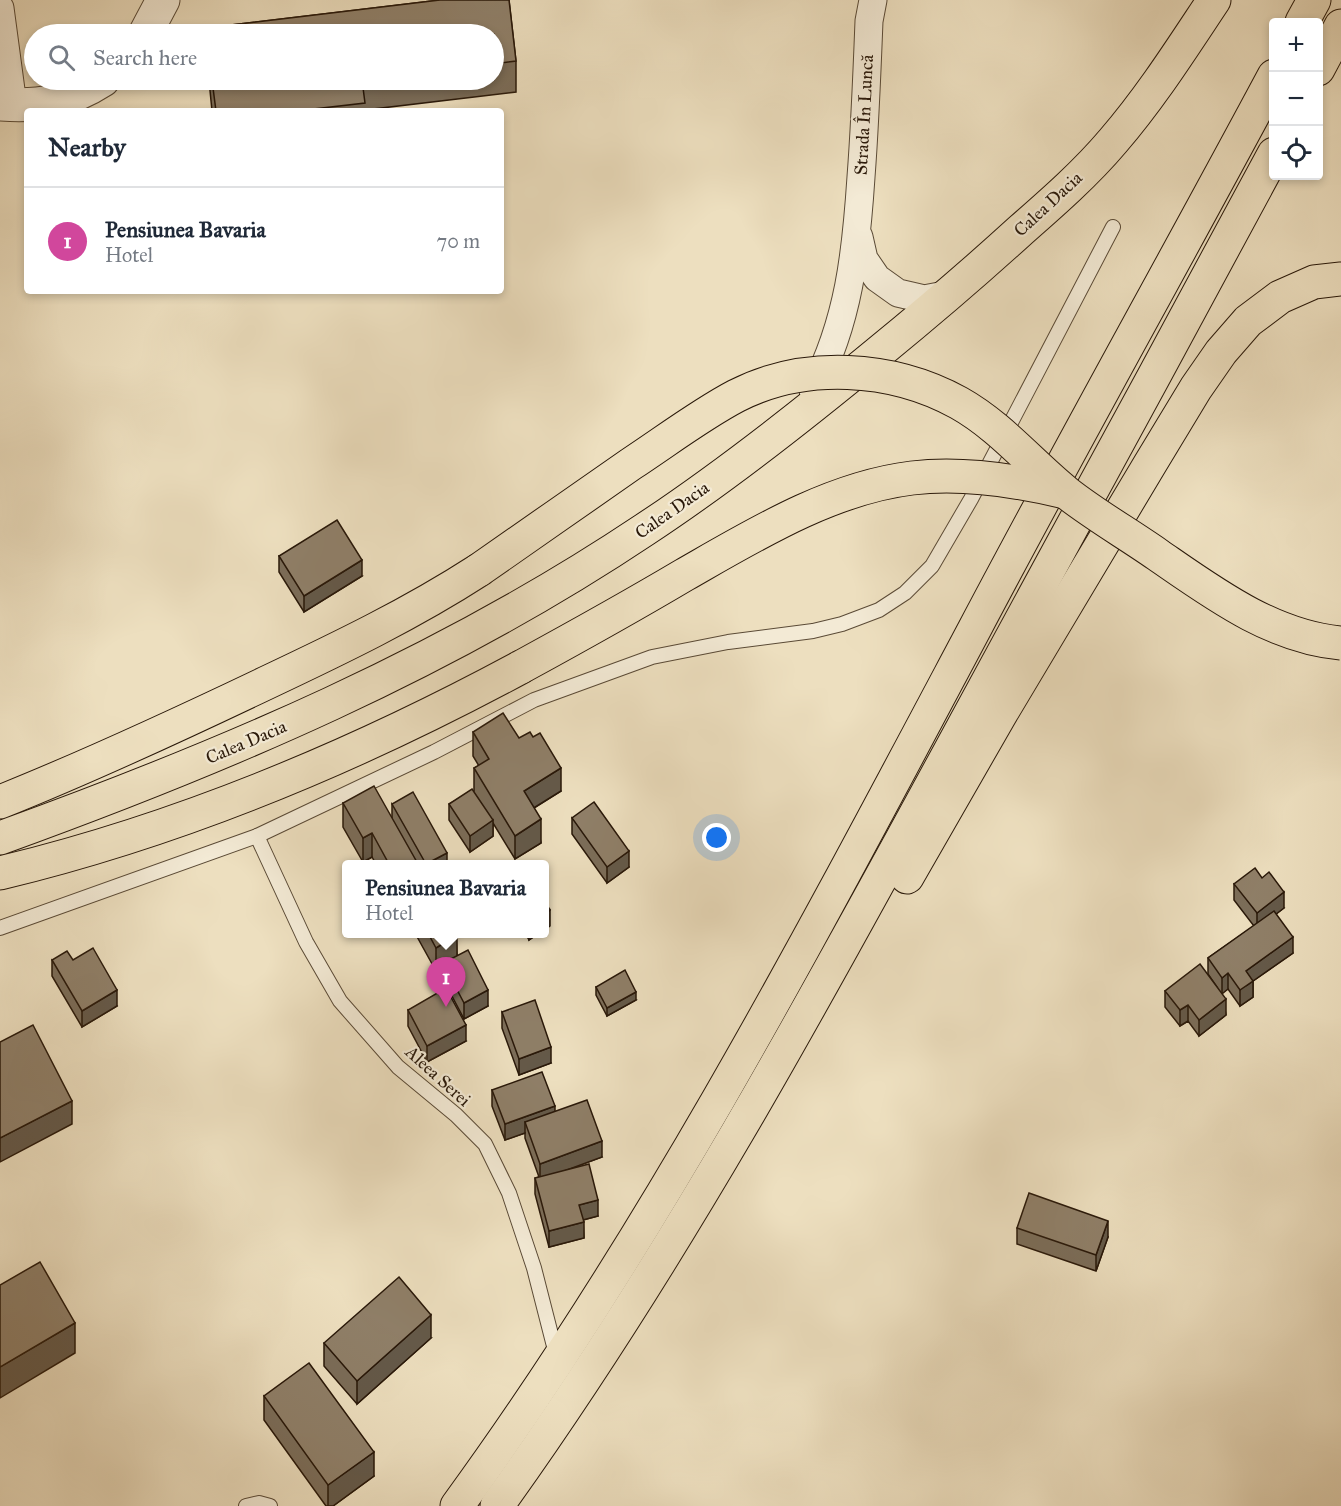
<!DOCTYPE html>
<meta charset="utf-8">
<style>
body{margin:0;font-family:"IM FELL Great Primer",serif;background:#f6f6f7;color:#1f2937}
.controls{position:absolute;right:18px;top:18px;display:grid;overflow:hidden;border-radius:6px;box-shadow:0 3px 9px #0003}
.controls button{width:54px;height:54px;display:grid;place-items:center;padding:0;border:0;border-bottom:2px solid #e0e1e3;background:#fff;color:#1f2937;font:30px sans-serif}
.you{position:absolute;left:717px;top:838px;width:21px;height:21px;margin:-15px;border:4px solid #fff;border-radius:50%;background:#1a73e8;box-shadow:0 0 0 9px #1a73e833}
.badge{display:grid;place-items:center;width:39px;height:39px;border-radius:50%;background:#d93025;color:#fff;font-size:20px;font-weight:700}
.pin{position:absolute;translate:-50% -50px;filter:drop-shadow(0 2px 3px #0008)}
.pin::after{content:'';position:absolute;top:32px;width:21px;height:18px;background:inherit;clip-path:polygon(0 0,100% 0,50% 100%)}
.popup{position:absolute;left:342px;top:860px;width:207px;height:78px;box-sizing:border-box;display:grid;place-content:center;border-radius:6px;background:#fff;filter:drop-shadow(0 2px 4px #0005);font-size:20px;white-space:nowrap;color:#747a83}
.popup b{font-size:22px;color:#1f2937}
.popup::after{content:'';position:absolute;left:50%;top:100%;margin-left:-12px;border:12px solid transparent;border-top-color:#fff}
.list{margin:0;padding:0;list-style:none}
h2{display:flex;justify-content:space-between;align-items:center;height:78px;margin:0;padding:0 24px;font-size:26px}
h2 small{font-size:20px;font-weight:400;color:#747a83}
.list li{display:grid;grid-template-columns:39px 1fr auto;gap:18px;align-items:center;box-sizing:border-box;height:108px;padding:0 24px;border-top:2px solid #e0e1e3}
.list b{display:block;font-size:22px;white-space:nowrap}
.list p{margin:0;font-size:20px;white-space:nowrap;color:#747a83}
.list em{font-size:20px;font-style:normal;color:#747a83}
.icon{flex:none;width:33px;height:33px;fill:none;stroke:currentColor;stroke-width:2;stroke-linecap:round;stroke-linejoin:round}
.map{position:relative;flex:none;width:1341px;height:1506px;overflow:hidden}
.search{position:absolute;background:#fff;box-shadow:0 3px 9px #0003;left:24px;top:24px;width:480px;height:66px;display:flex;align-items:center;gap:15px;box-sizing:border-box;padding:0 21px;border-radius:33px;color:#747a83;font-size:22px}
.panel{position:absolute;background:#fff;box-shadow:0 3px 9px #0003;left:24px;top:108px;width:480px;height:186px;border-radius:6px}
.map>svg:first-child{display:block}
.lines{fill:none;stroke-linecap:round;stroke-linejoin:round}
.service-casing{stroke:#5a4a36;stroke-width:16}
.minor-casing{stroke:#5a4a36;stroke-width:29}
.tertiary-casing{stroke:#5a4a36;stroke-width:35}
.primary-casing{stroke:#291809;stroke-width:35}
.trunk-casing{stroke:#291809;stroke-width:35}
.service{stroke:#f3ead5;stroke-width:14}
.minor{stroke:#f3ead5;stroke-width:27}
.tertiary{stroke:#f3ead5;stroke-width:33}
.primary{stroke:#eddfbf;stroke-width:33}
.trunk{stroke:#eddfbf;stroke-width:33}
.primary-bridge-casing{stroke:#291809;stroke-width:35;stroke-linecap:butt}
.primary-bridge{stroke:#eddfbf;stroke-width:33}
.wall{fill:#7b6d59;stroke:#291809;stroke-width:1.5}
.shaded-wall{fill:#645949;stroke:#291809;stroke-width:1.5}
.building{fill:#8f7f68;stroke:#291809;stroke-width:1.5}
.labels{text-anchor:middle;dominant-baseline:central;stroke-width:4.5;stroke-linejoin:round;paint-order:stroke}
.street-label{font-size:18px;fill:#291809;stroke:#f3ead5}
</style>
<div class="map">
<svg width="1341" height="1506" viewBox="0 0 1341 1506">
<rect width="100%" height="100%" fill="#eddfbf"/>
<filter id="stains"><feTurbulence type="fractalNoise" baseFrequency=".00333" numOctaves="4"/><feColorMatrix values="0 0 0 0 .2 0 0 0 0 .09 0 0 0 0 .02 0 0 0 .5 -.17"/></filter>
<radialGradient id="worn" r=".72"><stop offset=".6" stop-color="#630" stop-opacity="0"/><stop offset="1" stop-color="#630" stop-opacity=".3"/></radialGradient>
<g class="lines">
<g class="service-casing">
<g id="service">
<path d="M257,836L306,942L340,1001L398,1067L456,1115L485,1144L509,1193L534,1268L556,1354"/>
<path d="M0,928L257,836L434,752L534,700L652,657L728,642L813,631L842,624L879,610L905,593L932,566L971,499L1113,227"/>
<path d="M246,1506L259,1503L270,1506"/>
</g>
</g>
<g class="minor-casing">
<g id="minor">
<path d="M0,8L13,105"/>
<path d="M859,237L864,259L877,278L898,293L924,299L950,294"/>
<path d="M813,390C849,321 856,253 861,177C865,125 867,73 869,21L873,0"/>
</g>
</g>
<g class="tertiary-casing">
<g id="tertiary">
<path d="M145,34L163,0"/>
<path d="M0,104C40,107 69,102 103,80"/>
</g>
</g>
<g class="primary-casing">
<g id="primary">
<path d="M0,802C90,766 178,725 266,683C338,649 411,614 479,570"/>
<path d="M0,838C224,757 445,663 644,530C726,476 803,415 878,353C927,313 975,272 1021,230C1053,202 1086,173 1113,141C1151,97 1182,48 1214,0"/>
<path d="M0,873C183,829 356,756 521,667"/>
</g>
</g>
<g class="trunk-casing">
<g id="trunk">
<path d="M1302,22L1314,0"/>
<path d="M1318,69L1341,26"/>
<path d="M907,877L1000,715L1150,464L1196,388L1221,352L1248,321L1280,297L1314,282L1341,279"/>
<path d="M457,1506C657,1232 815,929 974,630C1072,444 1175,261 1274,76"/>
<path d="M497,1506C671,1264 814,1002 956,740C1062,544 1169,350 1274,154"/>
</g>
</g>
<use href="#service" class="service"/>
<use href="#minor" class="minor"/>
<use href="#tertiary" class="tertiary"/>
<use href="#primary" class="primary"/>
<use href="#trunk" class="trunk"/>
<g class="primary-bridge-casing">
<g id="primary-bridge">
<path d="M479,570C530,535 580,499 631,464C666,441 700,415 736,396C804,361 892,366 959,403C1000,426 1030,463 1067,493C1095,515 1128,534 1158,555C1213,593 1272,637 1341,643"/>
<path d="M521,667C576,637 630,607 684,575C754,535 830,488 912,478C963,472 1015,480 1065,492"/>
</g>
</g>
<use href="#primary-bridge" class="primary-bridge"/>
</g>
<g class="wall">
<path d="M440,0H509L516,61V92L365,110V111H212L209,80H494V34H206V28Z"/>
<path d="M279,556L362,576L304,612L279,572Z"/>
<path d="M473,732L519,738L561,791L534,808L541,843L515,859L493,823V836L470,852L449,820V804L474,791V768L479,766L473,756Z"/>
<path d="M343,803L392,818V804L447,864H376L372,857L363,862L343,827Z"/>
<path d="M572,818L629,867L607,883L572,834Z"/>
<path d="M1234,884L1284,908L1276,914L1293,953L1253,981V997L1240,1006L1228,989L1222,993L1226,1015L1199,1036L1188,1021L1180,1026L1165,1007V991L1217,987L1208,974V958L1254,926L1234,900Z"/>
<path d="M415,933H456L457,956L488,1006L464,1019L443,979V967L436,971Z"/>
<path d="M525,933H539L529,940Z"/>
<path d="M52,960L117,1006L82,1027L52,976Z"/>
<path d="M596,987L636,1000L607,1016L596,995Z"/>
<path d="M408,1010L466,1041L427,1062L408,1026Z"/>
<path d="M502,1012L551,1063L519,1075L502,1028Z"/>
<path d="M492,1090L555,1112L602,1157L569,1169L598,1216L583,1220L584,1238L549,1247L535,1194V1178L539,1177L525,1138V1133L505,1140L492,1106Z"/>
<path d="M1017,1228L1108,1237L1096,1271L1017,1244Z"/>
<path d="M431,1338L357,1404L324,1366V1343Z"/>
<path d="M264,1396L374,1476L333,1506H326L264,1420Z"/>
</g>
<g class="shaded-wall">
<path d="M362,560V576L304,612V596Z"/>
<path d="M561,768V791L524,814V791Z"/>
<path d="M541,819V843L515,859V836Z"/>
<path d="M493,820V836L470,852V836Z"/>
<path d="M372,833V857L363,862V838Z"/>
<path d="M629,851V867L607,883V867Z"/>
<path d="M447,853V864H426Z"/>
<path d="M1284,892V908L1257,929V913Z"/>
<path d="M550,910V926L545,930V914Z"/>
<path d="M529,933H539L529,940Z"/>
<path d="M457,935V959L443,963V967L436,971V948Z"/>
<path d="M1293,937V953L1246,986L1253,981V997L1240,1006V990L1246,971Z"/>
<path d="M1228,973V989L1222,994V978Z"/>
<path d="M117,990V1006L82,1027V1011Z"/>
<path d="M488,990V1006L464,1019V1003Z"/>
<path d="M636,992V1000L607,1016V1008Z"/>
<path d="M1226,999V1015L1199,1036V1020Z"/>
<path d="M1188,1005V1021L1180,1026V1010Z"/>
<path d="M466,1025V1041L427,1062V1046Z"/>
<path d="M551,1047V1063L519,1075V1059Z"/>
<path d="M72,1101V1124L0,1162V1138Z"/>
<path d="M555,1106V1122H525V1133L505,1140V1124Z"/>
<path d="M602,1141V1157L540,1180V1164Z"/>
<path d="M598,1200V1216L579,1221V1205Z"/>
<path d="M1108,1221V1237L1096,1271V1255Z"/>
<path d="M584,1222V1238L549,1247V1231Z"/>
<path d="M431,1315V1338L357,1404V1381Z"/>
<path d="M75,1323V1353L0,1398V1367Z"/>
<path d="M374,1452V1476L333,1506H328V1485Z"/>
</g>
<g class="building">
<path d="M440,0H509L516,61L494,64V34H207L206,28Z"/>
<path d="M212,80H365H362L365,103L296,111H216Z"/>
<path d="M337,520L362,560L304,596L279,556Z"/>
<path d="M503,713L519,738L530,732L533,737L540,733L561,768L524,791L541,819L515,836L474,768L489,759L473,732Z"/>
<path d="M374,786L418,864H389L372,833L363,838L343,803Z"/>
<path d="M472,789L493,820L470,836L449,804Z"/>
<path d="M413,792L447,853L426,864L392,804Z"/>
<path d="M594,802L629,851L607,867L572,818Z"/>
<path d="M1255,868L1262,878L1269,872L1284,892L1257,913L1234,884Z"/>
<path d="M545,901L550,910L545,914Z"/>
<path d="M1274,911L1293,937L1246,971L1253,981L1240,990L1228,973L1222,978L1208,958Z"/>
<path d="M428,933H456L457,935L436,948Z"/>
<path d="M93,948L117,990L82,1011L52,960L67,951L73,960Z"/>
<path d="M468,950L488,990L464,1003L443,963Z"/>
<path d="M1200,964L1226,999L1199,1020L1188,1005L1180,1010L1165,991Z"/>
<path d="M625,970L636,992L607,1008L596,987Z"/>
<path d="M446,988L466,1025L427,1046L408,1010Z"/>
<path d="M535,1000L551,1047L519,1059L502,1012Z"/>
<path d="M33,1025L72,1101L0,1138V1042Z"/>
<path d="M542,1072L555,1106L505,1124L492,1090Z"/>
<path d="M587,1100L602,1141L540,1164L525,1122Z"/>
<path d="M589,1164L598,1200L579,1205L584,1222L549,1231L535,1178Z"/>
<path d="M1029,1193L1108,1221L1096,1255L1017,1228Z"/>
<path d="M40,1262L75,1323L0,1367V1285Z"/>
<path d="M399,1277L431,1315L357,1381L324,1343Z"/>
<path d="M309,1363L374,1452L328,1485L264,1396Z"/>
</g>
<g class="labels">
<g class="street-label">
<text transform="translate(864 115) rotate(-87)">Strada În Luncă</text>
<text transform="translate(1048 204) rotate(-43)">Calea Dacia</text>
<text transform="translate(672 510) rotate(-35)">Calea Dacia</text>
<text transform="translate(246 742) rotate(-23)">Calea Dacia</text>
<text transform="translate(438 1076) rotate(42)">Aleea Serei</text>
</g>
</g>
<rect width="100%" height="100%" filter="url(#stains)"/>
<rect width="100%" height="100%" fill="url(#worn)"/>
</svg>
<div class="controls">
<button>+</button>
<button>−</button>
<button><svg class="icon" aria-label="locate" viewBox="0 0 24 24"><circle cx="12" cy="12" r="6"/><path d="M12 2v4M12 18v4M2 12h4M18 12h4"/></svg></button>
</div>
<div class="you"></div>
<div class="pin badge" style="left:446px;top:1007px;background:#d1479c">1</div>
<div class="popup"><b>Pensiunea Bavaria</b>Hotel</div>
<div class="search"><svg class="icon" aria-label="search" viewBox="0 0 24 24"><circle cx="10" cy="10" r="6"/><path d="M15 15l6 6"/></svg>Search here</div>
<section class="panel">
<h2>Nearby<small></small></h2>
<ul class="list">
<li><span class="badge" style="background:#d1479c">1</span><div><b>Pensiunea Bavaria</b><p>Hotel</p></div><em>70 m</em></li>
</ul>
</section>
</div>
